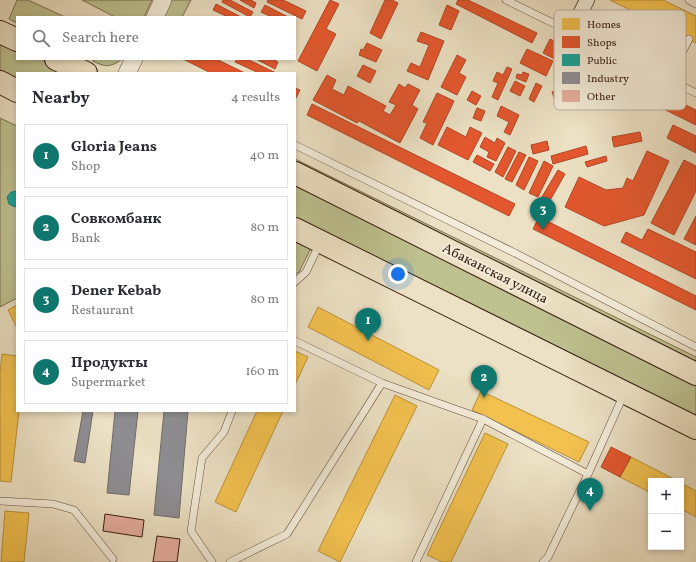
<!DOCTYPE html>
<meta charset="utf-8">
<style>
body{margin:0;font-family:Vollkorn,serif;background:#f7f7f7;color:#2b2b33}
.controls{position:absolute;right:12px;bottom:12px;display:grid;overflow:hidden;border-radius:0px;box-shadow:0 2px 6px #0003}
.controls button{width:36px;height:36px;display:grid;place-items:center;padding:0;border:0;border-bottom:1px solid #e1e1e2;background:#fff;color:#2b2b33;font:20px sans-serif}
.you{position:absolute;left:398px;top:274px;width:14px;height:14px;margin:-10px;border:3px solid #fff;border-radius:50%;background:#1a73e8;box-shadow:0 0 0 6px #1a73e833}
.badge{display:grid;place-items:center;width:26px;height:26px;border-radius:50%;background:#0f766e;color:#fff;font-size:13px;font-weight:700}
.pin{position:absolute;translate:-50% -33px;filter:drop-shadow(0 1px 2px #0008)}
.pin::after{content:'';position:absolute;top:21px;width:14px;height:12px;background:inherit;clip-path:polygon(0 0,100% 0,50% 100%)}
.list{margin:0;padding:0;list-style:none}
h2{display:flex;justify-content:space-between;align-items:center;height:52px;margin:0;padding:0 16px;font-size:17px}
h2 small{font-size:13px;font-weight:400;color:#7c7c81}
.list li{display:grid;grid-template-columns:26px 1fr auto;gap:12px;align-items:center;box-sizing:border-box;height:64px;margin:0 8px 8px;padding:0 8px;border:1px solid #e1e1e2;border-radius:0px}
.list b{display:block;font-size:15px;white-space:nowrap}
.list p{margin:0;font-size:13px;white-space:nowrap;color:#7c7c81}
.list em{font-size:13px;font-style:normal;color:#7c7c81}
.icon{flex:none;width:22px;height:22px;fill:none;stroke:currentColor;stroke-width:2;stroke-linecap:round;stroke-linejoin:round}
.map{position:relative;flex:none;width:696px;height:562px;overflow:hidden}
.search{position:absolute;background:#fff;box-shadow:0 2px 6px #0003;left:16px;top:16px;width:280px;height:44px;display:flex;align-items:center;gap:10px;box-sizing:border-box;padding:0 14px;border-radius:0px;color:#7c7c81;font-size:15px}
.panel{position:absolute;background:#fff;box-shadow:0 2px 6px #0003;left:16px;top:72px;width:280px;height:340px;border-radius:0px}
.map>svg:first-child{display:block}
.green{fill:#bec190;stroke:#7c7052}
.homes{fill:#f2c14e;stroke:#ba903c}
.shops{fill:#e4572e;stroke:#b14626}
.public{fill:#17a398;stroke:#217b70}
.industry{fill:#8d8d92;stroke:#746c6c}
.building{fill:#e4ad9d;stroke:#391e13}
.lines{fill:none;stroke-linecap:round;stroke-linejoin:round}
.service-casing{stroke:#664f3f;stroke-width:8}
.minor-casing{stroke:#664f3f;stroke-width:16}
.tertiary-casing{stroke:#664f3f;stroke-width:18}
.primary-casing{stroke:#391e13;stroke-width:24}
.service{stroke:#f3ecd9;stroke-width:7}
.minor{stroke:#f3ecd9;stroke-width:14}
.tertiary{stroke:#f3ecd9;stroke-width:17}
.primary{stroke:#ece1c4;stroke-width:22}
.labels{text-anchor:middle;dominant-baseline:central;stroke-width:4;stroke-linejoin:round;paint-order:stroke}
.street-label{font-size:14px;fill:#391e13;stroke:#f3ecd9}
.key{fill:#f3ecd9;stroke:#bbae9e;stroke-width:1}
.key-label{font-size:11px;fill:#391e13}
</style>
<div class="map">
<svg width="696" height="562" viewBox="0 0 696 562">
<rect width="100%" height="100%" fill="#ece1c4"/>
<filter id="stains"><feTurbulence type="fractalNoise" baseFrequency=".005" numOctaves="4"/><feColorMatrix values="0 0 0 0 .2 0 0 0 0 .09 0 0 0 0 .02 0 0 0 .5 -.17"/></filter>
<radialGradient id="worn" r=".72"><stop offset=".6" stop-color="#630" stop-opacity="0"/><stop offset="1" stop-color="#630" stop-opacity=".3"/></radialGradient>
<g class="green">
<path d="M17,0H28L65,17H17V23L9,19Z"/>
<path d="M82,0H152L144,17H115Z"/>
<path d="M169,0H191L182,17H160Z"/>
<path d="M0,39L17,47V59H41L70,73H17V78L0,70Z"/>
<path d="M93,59H122C110,68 105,67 93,61Z"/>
<path d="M0,118L17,126V298L0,307Z"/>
<path d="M295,159L696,357V367L295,165Z"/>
<path d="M295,184L696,384V417L295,217Z"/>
<path d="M295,238L309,244L310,250L299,272L295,274Z"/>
</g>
<g class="homes">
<path d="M610,0H663L696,16V43Z"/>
<path d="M17,305V328L8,310Z"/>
<path d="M318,307L439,370L429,390L308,327Z"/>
<path d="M295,351L308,357L295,385Z"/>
<path d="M2,354L17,356V411H19L11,482L0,481V373Z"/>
<path d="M481,391L589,442L579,462L472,410Z"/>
<path d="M395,395L417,406L340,562L318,551Z"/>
<path d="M257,411H283L236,512L215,502Z"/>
<path d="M485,433L508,444L451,562H442L427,555Z"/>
<path d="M631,457L670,477L677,481H651V493L620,477Z"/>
<path d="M681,483L696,491V517L681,509Z"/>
<path d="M5,511L29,513L24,562H1Z"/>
</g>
<g class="shops">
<path d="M223,0H230L253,12L250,17L222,2Z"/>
<path d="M240,0H251L256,3L254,8Z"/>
<path d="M268,0H283L306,11L302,19L267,2Z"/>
<path d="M330,0L339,4L326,29L336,34L317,71L298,61Z"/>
<path d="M385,0H392L398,3L381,39L370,33Z"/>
<path d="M458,0H468L537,33L532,43L456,4Z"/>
<path d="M216,4L241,17H228L213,10Z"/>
<path d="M265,5L288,17H272L261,12Z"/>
<path d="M447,5L459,11L451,30L439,25Z"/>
<path d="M421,32L444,41L428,80L407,71L411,63L420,67L429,45L417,41Z"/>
<path d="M550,39L696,110V125L613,84L611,88L543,53Z"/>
<path d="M367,43L382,50L376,62L359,55L361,49L363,50Z"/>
<path d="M527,49L553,61L546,76L520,63Z"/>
<path d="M457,55L466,60L459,73L466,77L457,95L441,87Z"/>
<path d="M183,59H216L245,73H211Z"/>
<path d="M237,59H247L276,73H259L235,62Z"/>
<path d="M256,59H272L278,62L275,69Z"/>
<path d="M363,65L376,71L370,83L357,76Z"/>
<path d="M507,67L512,69L498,100L492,97L498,83L493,81L497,72L503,75Z"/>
<path d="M523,72L529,74L526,82L516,78L517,74L522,75Z"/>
<path d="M327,75L336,80L332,89L344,95L348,86L386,106L383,111L390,115L396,105L389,102L399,84L405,88L408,84L420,90L412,105L418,109L400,143L359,121L357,123L313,100Z"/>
<path d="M515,81L525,86L520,96L510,91Z"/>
<path d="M583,81L586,89L555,100L552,92Z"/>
<path d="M536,83L542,86L534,102L529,99Z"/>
<path d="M295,88L300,90L295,100Z"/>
<path d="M472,91L481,96L476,105L467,100Z"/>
<path d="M437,93L454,101L433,145L420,138L427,123L423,122Z"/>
<path d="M312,104L515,204L509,216L307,115Z"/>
<path d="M501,106L519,115L510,135L504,132L509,122L497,116Z"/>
<path d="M477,108L485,111L481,121L473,118Z"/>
<path d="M673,125L696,136V153L667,138Z"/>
<path d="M447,127L466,137L470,127L482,133L468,160L438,145Z"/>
<path d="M640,132L642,141L614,147L612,137Z"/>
<path d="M485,137L495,143L497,138L505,143L496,161L487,157L489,152L480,147Z"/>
<path d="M547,141L549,150L533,154L531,145Z"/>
<path d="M586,146L588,154L553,164L551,156Z"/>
<path d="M508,147L516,151L503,177L495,172Z"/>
<path d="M647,151L669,161L644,215L604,226L565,207L579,177L606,190L623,188L627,178L633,181Z"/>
<path d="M519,152L526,155L512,182L505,179Z"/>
<path d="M477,155L494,164L490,171L473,162Z"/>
<path d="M606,156L607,161L587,167L585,162Z"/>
<path d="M529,157L538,161L524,190L516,185Z"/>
<path d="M684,160L696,166V191L674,235L651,223Z"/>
<path d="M544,161L553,166L538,197L529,193Z"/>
<path d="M558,170L565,174L548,204L540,200Z"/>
<path d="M696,216V245L684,239Z"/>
<path d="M539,217L696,296V310L533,229Z"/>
<path d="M648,229L696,252V279L621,242L626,232L642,240Z"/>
<path d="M611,447L631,457L620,477L601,467Z"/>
</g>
<path class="public" d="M17,191V206L15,207L9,204L7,197L11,192Z"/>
<g class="industry">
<path d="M83,411H93L85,463L74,461Z"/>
<path d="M115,411H138L129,495L107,493Z"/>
<path d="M164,411H188L179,518L154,515Z"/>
</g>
<g class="building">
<path d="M105,514L144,520L142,537L103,531Z"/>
<path d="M157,536L180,539L177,562H153Z"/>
</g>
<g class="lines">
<g class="service-casing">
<g id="service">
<path d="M506,0L696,93"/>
<path d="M689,0L696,4"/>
<path d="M669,79L689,39"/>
<path d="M295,145L515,253L696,347"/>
<path d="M295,282L306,272L320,243"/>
<path d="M295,341L382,383L483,419L588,474"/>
<path d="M0,501L53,504L74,510L113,559"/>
<path d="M212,562L191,531L202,458L224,432L232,411"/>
<path d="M230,562L287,534L382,383"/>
<path d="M416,562L483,419"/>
<path d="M543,562L548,557L588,474L624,394"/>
</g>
</g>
<g class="minor-casing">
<path id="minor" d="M571,32L587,0"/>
</g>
<g class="tertiary-casing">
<g id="tertiary">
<path d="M155,17L163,0"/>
<path d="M127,73L134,59"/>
</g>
</g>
<g class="primary-casing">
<g id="primary">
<path d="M0,32L17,40"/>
<path d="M56,59L86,73"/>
<path d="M0,82L17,91"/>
<path d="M295,173L696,374"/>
<path d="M295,229L696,428"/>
</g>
</g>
<use href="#service" class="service"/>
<use href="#minor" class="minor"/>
<use href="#tertiary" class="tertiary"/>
<use href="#primary" class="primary"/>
</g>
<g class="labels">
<g class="street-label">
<text transform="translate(495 274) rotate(27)">Абаканская улица</text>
</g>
</g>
<rect x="554" y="10" width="132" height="100" rx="6" class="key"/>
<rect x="562" y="18" width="18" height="12" fill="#f2c14e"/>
<rect x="562" y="36" width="18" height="12" fill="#e4572e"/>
<rect x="562" y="54" width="18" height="12" fill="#17a398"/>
<rect x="562" y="72" width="18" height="12" fill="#8d8d92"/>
<rect x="562" y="90" width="18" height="12" fill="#e4ad9d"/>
<g class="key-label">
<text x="587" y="28">Homes</text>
<text x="587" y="46">Shops</text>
<text x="587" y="64">Public</text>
<text x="587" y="82">Industry</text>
<text x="587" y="100">Other</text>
</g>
<rect width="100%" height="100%" filter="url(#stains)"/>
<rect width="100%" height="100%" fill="url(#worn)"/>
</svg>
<div class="controls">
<button>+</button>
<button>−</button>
</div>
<div class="you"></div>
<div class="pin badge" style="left:368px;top:341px">1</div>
<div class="pin badge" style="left:484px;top:398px">2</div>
<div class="pin badge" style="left:543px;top:230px">3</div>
<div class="pin badge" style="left:590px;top:511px">4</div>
<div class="search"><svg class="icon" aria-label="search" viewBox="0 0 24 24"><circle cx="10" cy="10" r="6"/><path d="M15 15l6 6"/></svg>Search here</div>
<section class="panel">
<h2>Nearby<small>4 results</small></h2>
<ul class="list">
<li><span class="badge">1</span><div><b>Gloria Jeans</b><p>Shop</p></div><em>40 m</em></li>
<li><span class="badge">2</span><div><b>Совкомбанк</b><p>Bank</p></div><em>80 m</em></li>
<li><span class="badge">3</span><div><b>Dener Kebab</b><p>Restaurant</p></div><em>80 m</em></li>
<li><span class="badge">4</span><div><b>Продукты</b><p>Supermarket</p></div><em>160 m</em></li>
</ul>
</section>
</div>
